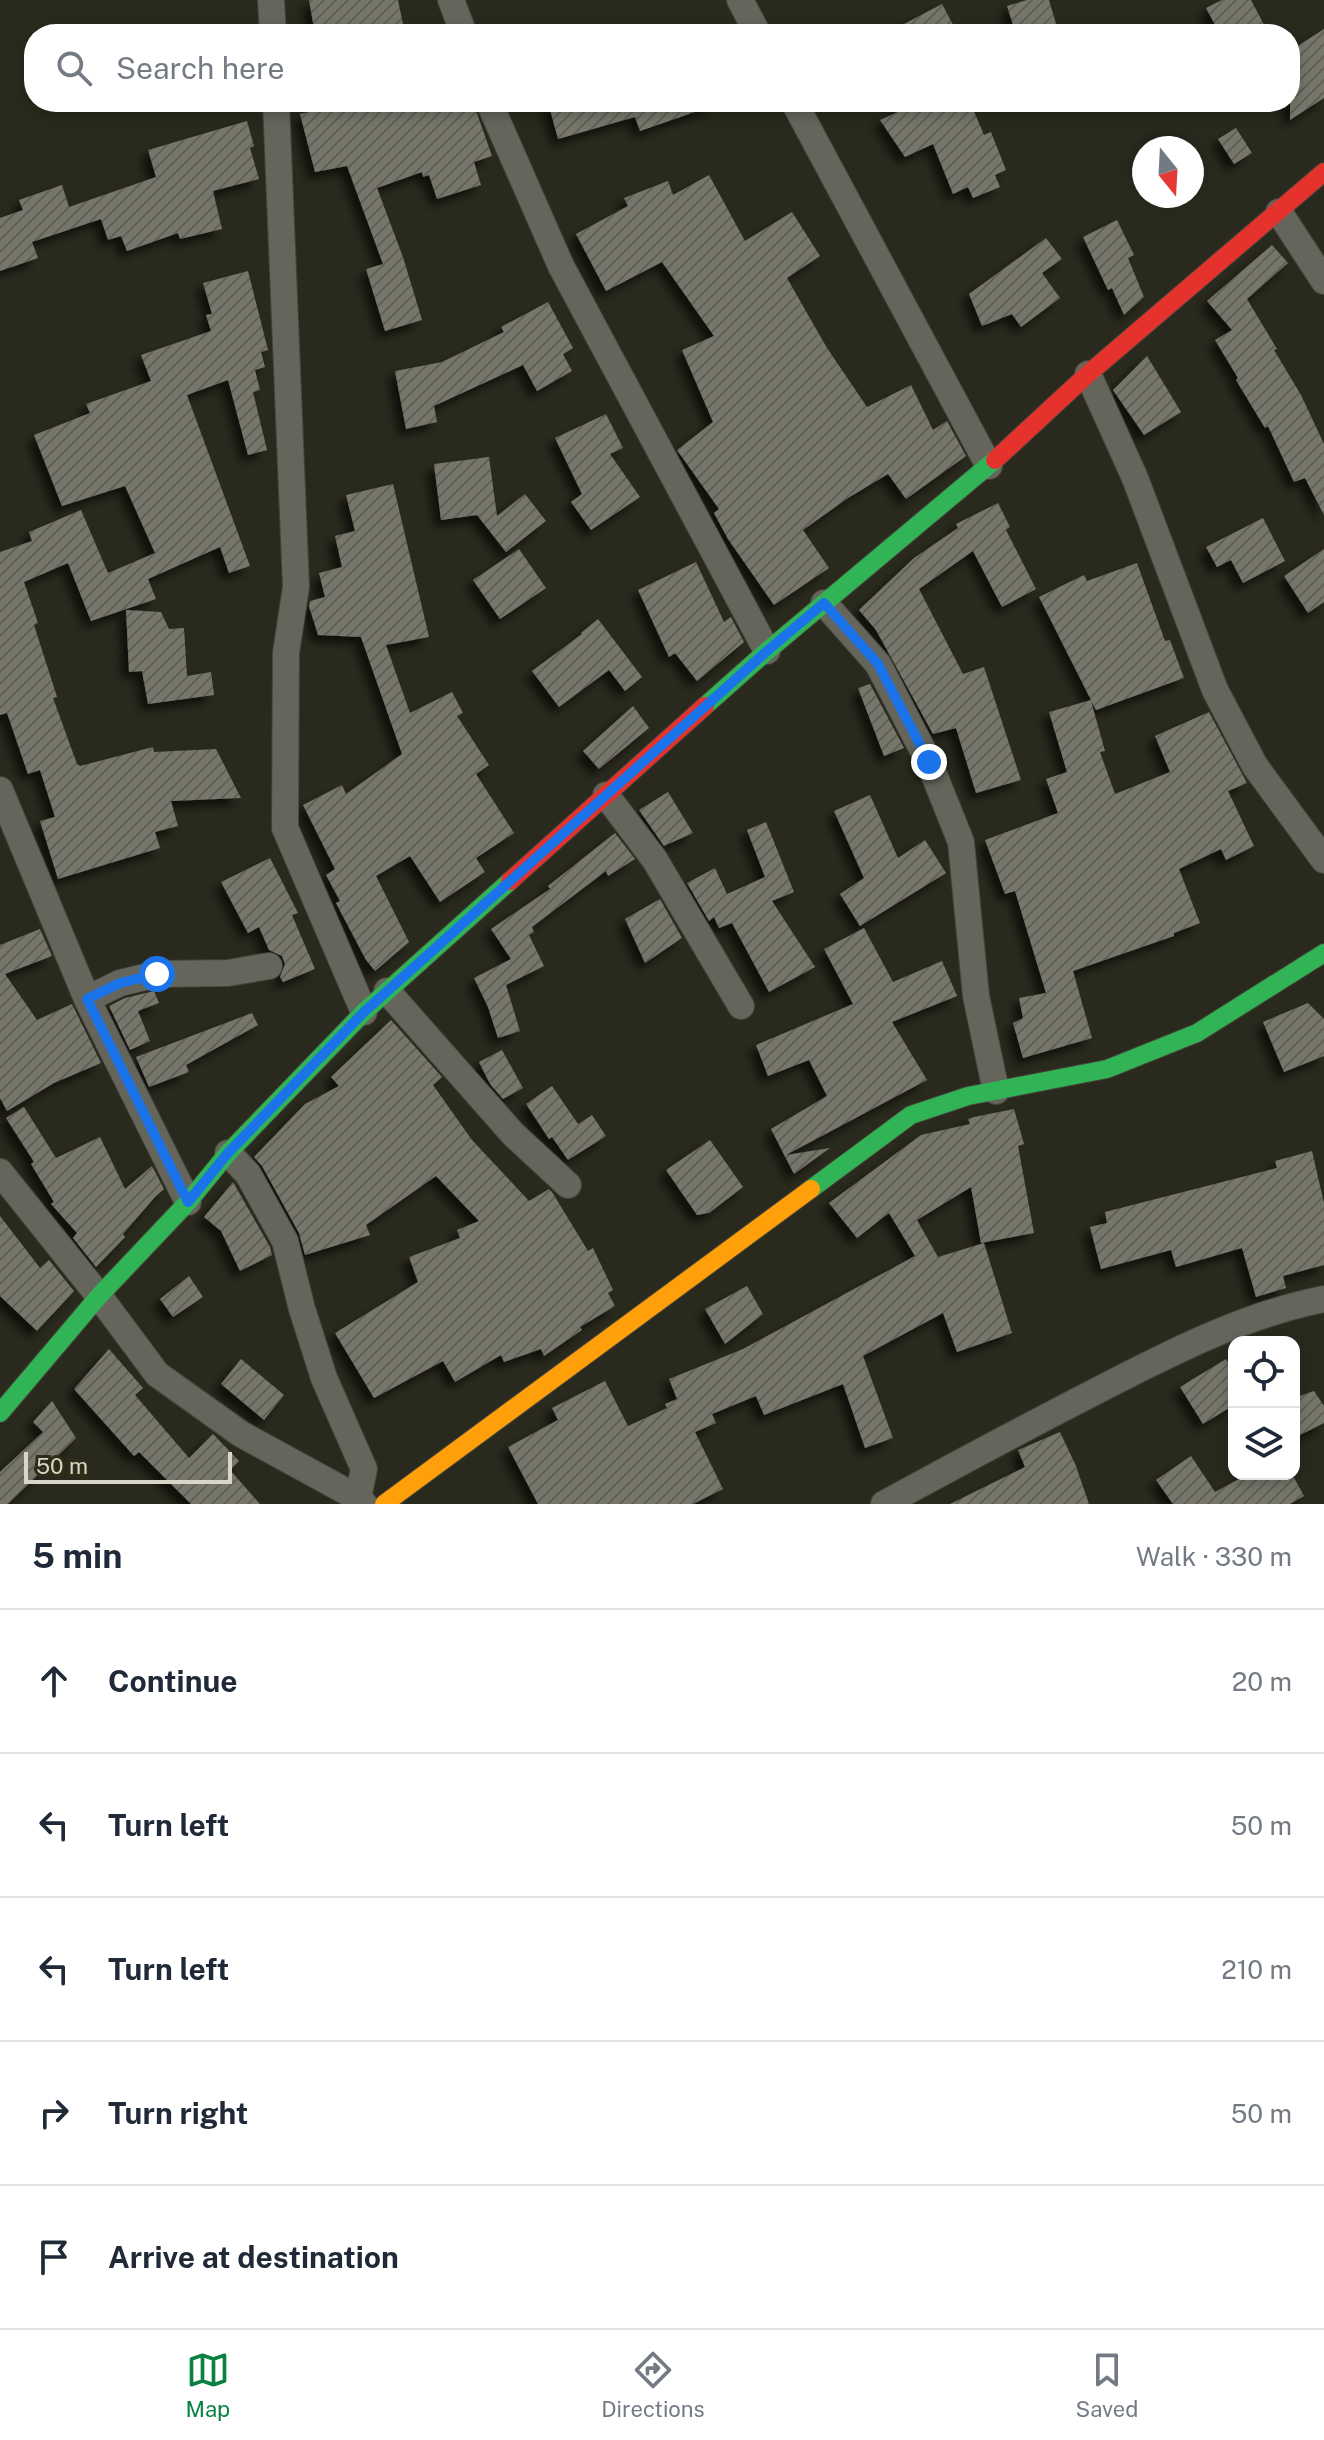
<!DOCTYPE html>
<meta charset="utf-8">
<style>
body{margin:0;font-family:"Public Sans",sans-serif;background:#f2f2f3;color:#1f2937}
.controls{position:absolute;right:24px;bottom:24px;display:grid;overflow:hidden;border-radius:16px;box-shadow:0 4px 12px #0003}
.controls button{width:72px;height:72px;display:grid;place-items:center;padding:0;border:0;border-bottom:2px solid #e0e1e3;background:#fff;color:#1f2937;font:40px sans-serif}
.compass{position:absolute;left:1132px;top:136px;width:72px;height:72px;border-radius:50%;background:#fff;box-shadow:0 4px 12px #0003;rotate:162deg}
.scale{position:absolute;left:24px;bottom:20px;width:208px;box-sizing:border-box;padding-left:8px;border:4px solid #d7d6c8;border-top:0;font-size:22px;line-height:28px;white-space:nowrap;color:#d7d6c8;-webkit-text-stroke:6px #2f2d17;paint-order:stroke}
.stop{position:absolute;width:24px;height:24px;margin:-18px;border:6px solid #1a73e8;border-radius:50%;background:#fff}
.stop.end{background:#1a73e8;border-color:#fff;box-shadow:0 2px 8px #0008}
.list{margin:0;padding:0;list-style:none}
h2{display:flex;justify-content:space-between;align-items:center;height:104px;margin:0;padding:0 32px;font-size:34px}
h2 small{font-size:26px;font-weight:400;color:#747a83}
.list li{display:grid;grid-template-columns:52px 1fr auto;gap:24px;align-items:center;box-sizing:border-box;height:144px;padding:0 32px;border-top:2px solid #e0e1e3}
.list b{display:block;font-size:30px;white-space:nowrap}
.list em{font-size:26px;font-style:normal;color:#747a83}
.icon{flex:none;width:44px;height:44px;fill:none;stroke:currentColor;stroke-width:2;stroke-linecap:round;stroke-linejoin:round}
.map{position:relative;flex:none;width:1324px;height:1504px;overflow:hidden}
.search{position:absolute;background:#fff;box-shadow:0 4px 12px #0003;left:24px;right:24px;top:24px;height:88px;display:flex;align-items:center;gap:20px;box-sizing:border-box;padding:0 28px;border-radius:32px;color:#747a83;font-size:30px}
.sheet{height:824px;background:#fff}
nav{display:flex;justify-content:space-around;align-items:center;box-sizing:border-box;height:112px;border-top:2px solid #e0e1e3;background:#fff;font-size:22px;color:#747a83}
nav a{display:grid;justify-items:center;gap:4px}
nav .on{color:#0b8043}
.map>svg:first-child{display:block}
.building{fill:url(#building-hatch);filter:url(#shadow)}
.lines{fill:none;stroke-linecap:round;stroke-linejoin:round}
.street-casing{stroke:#44443a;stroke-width:28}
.fast-casing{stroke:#44443a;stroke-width:20}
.slow-casing{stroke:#44443a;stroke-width:20}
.jam-casing{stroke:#44443a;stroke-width:20}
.street{stroke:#65655c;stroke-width:26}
.fast{stroke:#30b455;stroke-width:18}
.slow{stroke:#ff9f0a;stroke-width:18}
.jam{stroke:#e5322d;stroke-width:18}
.route{stroke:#1a73e8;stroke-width:10}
</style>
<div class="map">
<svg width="1324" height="1504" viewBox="0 0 1324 1504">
<defs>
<pattern id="building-hatch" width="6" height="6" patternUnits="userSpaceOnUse" patternTransform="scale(2)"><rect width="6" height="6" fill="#77766b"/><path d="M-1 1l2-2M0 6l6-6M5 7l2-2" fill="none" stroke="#616058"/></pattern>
<filter id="shadow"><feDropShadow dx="-7" dy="7" stdDeviation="4" flood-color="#0009"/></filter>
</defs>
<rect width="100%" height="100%" fill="#29291d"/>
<g class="building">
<path d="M309,0H398L405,34H315Z"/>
<path d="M1027,0H1049L1059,34H1016L1007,6Z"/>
<path d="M1222,0H1251L1269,34H1220L1206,8Z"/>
<path d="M942,4L958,34H885Z"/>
<path d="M1324,29V98L1290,120V51Z"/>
<path d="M350,102H473L492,156L474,162L481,185L437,199L429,175L423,177L422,172L377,188L403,257L422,320L385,331L366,269L383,264L347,166L315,172L300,114Z"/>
<path d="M548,102H714L715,105L640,131L635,117L558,139Z"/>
<path d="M898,102H970L984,135L991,132L1006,170L995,175L1000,187L973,198L968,187L953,194L933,144L905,157L880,120L902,110Z"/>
<path d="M247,121L254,146L250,148L259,179L213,191L222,229L180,239L178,233L127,251L121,236L108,240L101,219L32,242L38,258L0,271V218L23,210L19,200L62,185L69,207L156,177L148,150Z"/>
<path d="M1236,128L1252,153L1234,164L1218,139Z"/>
<path d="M709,175L745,241L792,212L820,256L787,278L827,348L867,407L911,385L933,430L947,421L966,456L906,499L888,474L848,498L803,530L829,568L774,605L728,539L714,513L719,509L677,450L713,422L682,350L714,336L662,262L606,291L576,234L628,206L624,198L668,181L673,195Z"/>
<path d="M1117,220L1134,255L1128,258L1144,297L1124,315L1112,288L1108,290L1083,237Z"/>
<path d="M1046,238L1062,259L1042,273L1060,298L1021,327L1012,314L982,326L969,294Z"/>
<path d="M1272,245L1288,263L1247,299L1277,349L1274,350L1301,395L1324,444V515L1305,478L1294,482L1268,426L1265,428L1236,380L1238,378L1215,340L1232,330L1207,301Z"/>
<path d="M248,271L268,350L261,352L265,367L255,370L260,390L253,392L267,450L248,455L228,380L187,395L250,566L229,573L220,547L148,579L156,599L91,621L68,563L24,582L38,623L34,625L57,697L53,698L77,764L80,766L153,747L154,752L216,749L241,798L171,801L178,826L155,832L160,848L58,879L40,821L55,817L40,770L28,774L7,713L0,715V552L32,541L29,532L81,510L108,573L155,553L125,486L62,506L34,435L90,413L86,404L151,381L141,355L211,331L206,315L212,314L203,283Z"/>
<path d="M548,302L573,348L563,354L572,371L537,391L523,365L434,406L437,422L406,429L395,371L442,362L504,332L501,327Z"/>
<path d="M1147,356L1181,412L1144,435L1113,390Z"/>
<path d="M606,414L623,448L610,454L640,497L591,530L571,502L582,494L555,438Z"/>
<path d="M489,457L497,516L525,494L546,521L506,552L477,515L441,520L434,464Z"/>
<path d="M393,484L429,637L386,645L410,713L452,692L463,713L457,716L489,765L476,774L514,833L476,858L485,872L440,902L410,856L376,876L409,942L375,971L366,960L336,903L340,901L326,875L335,869L303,805L342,785L346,794L402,754L361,637L318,635L309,606L310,601L325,597L319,573L342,567L335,536L355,531L346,495Z"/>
<path d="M998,503L1010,527L1006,530L1036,589L1002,607L973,551L919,589L963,674L984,667L1021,780L976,793L956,728L933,734L876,630L859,610L914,558L958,528L956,524Z"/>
<path d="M1263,518L1285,561L1243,583L1231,560L1217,567L1206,547Z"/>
<path d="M519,549L546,588L500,619L473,580Z"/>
<path d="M1324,549V602L1308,613L1284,576Z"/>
<path d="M696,562L724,622L731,617L744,642L697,681L675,653L669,657L638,590Z"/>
<path d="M1137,563L1165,641L1170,640L1184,678L1096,710L1091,701L1105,751L1100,752L1115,794L1170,772L1155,736L1209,712L1247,783L1228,791L1254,846L1226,860L1221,849L1179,869L1200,923L1174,933V936L1073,971L1092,1038L1023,1058L1013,1023L1023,1018L1019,998L1046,993L1015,891L1005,894L985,840L1058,813L1046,779L1067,772L1049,712L1091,700L1039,597L1084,575L1087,581Z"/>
<path d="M126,610L161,612L169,629L184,628L187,676L211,672L214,695L148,704L142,671L129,672Z"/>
<path d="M598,619L642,677L625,691L609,670L559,707L532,671L582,634L581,633Z"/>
<path d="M870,684L904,748L884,756L858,688Z"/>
<path d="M633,706L649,728L599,769L583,751Z"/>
<path d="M668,792L693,833L664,846L639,810Z"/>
<path d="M870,795L898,858L925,840L946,873L860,926L840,894L864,878L834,811Z"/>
<path d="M766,822L794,892L772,901L815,967L769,992L732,923L719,928L714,917L709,921L687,883L715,868L727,894L765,877L747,830Z"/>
<path d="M615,833L635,859L608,876L606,871L532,927L534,932L529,935L544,966L506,985L520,1031L498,1038L488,1007L474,978L511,959L491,929L550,889L548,886Z"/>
<path d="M270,858L298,913L292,915L315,969L283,982L280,977L285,964L282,956L269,950L259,927L248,933L221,882Z"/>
<path d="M660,899L682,938L645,963L625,919Z"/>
<path d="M864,928L893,982L942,961L957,996L892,1022L927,1080L786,1155L830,1148L794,1174L771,1129L827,1096L809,1060L768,1076L756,1045L853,1004L824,949Z"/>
<path d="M40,929L52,956L5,974L37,1020L72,1004L101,1063L54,1083L7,1111L0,1098V945Z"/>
<path d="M154,991L159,1003L138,1011L150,1041L130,1050L109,1006L125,998Z"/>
<path d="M1308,1003L1324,1019V1056L1284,1072L1263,1022Z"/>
<path d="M252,1013L258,1025L186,1065L189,1072L149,1087L136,1057Z"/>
<path d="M391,1020L442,1077L433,1085L472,1140L529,1201L549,1189L552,1192L588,1251L593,1248L613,1290L608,1293L615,1306L580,1327L582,1330L544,1356L541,1349L504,1362L501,1355L455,1382L443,1361L374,1398L335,1333L418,1282L409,1257L460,1238L457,1230L479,1221L436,1176L366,1225L370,1235L305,1255L299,1233L262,1166L254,1157L305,1104L339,1086L331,1077Z"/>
<path d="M502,1050L523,1088L503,1099L490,1084L479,1062Z"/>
<path d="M552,1086L578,1124L592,1115L606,1136L568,1160L552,1137L549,1139L526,1104Z"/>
<path d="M24,1107L56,1158L100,1137L125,1189L152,1166L164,1189L155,1197L123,1234L125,1237L96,1267L73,1238L77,1233L51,1204L54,1202L31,1164L34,1162L6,1118Z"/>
<path d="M1014,1109L1024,1144L1018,1146L1034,1233L981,1243L971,1187L917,1220L938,1257L984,1243L1012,1333L957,1352L943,1313L863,1356L893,1438L865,1448L843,1384L764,1415L756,1396L712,1414L716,1423L695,1432L723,1489L693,1504H538L508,1447L558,1420L552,1408L605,1381L628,1426L667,1408L665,1404L677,1399L669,1379L743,1349L915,1256L889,1213L857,1238L829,1203L921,1135L970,1124L968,1119L974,1117Z"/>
<path d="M710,1140L743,1187L709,1213L697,1215L666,1170Z"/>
<path d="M1312,1151L1324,1203V1265L1283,1276L1286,1288L1256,1297L1242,1248L1176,1267L1171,1250L1101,1269L1090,1227L1107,1223L1105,1212L1277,1168L1275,1161Z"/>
<path d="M233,1182L270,1247L272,1255L240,1271L221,1231L204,1217Z"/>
<path d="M0,1216L40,1268L49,1260L74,1291L37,1331L0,1296Z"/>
<path d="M189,1276L203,1297L173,1317L160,1299Z"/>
<path d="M747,1286L763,1314L725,1344L705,1309Z"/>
<path d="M109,1349L143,1388L135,1395L189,1458L213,1434L239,1461L230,1470L260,1504H191L139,1452L134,1456L74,1389Z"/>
<path d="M241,1359L284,1395L264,1420L221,1384Z"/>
<path d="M1226,1359L1234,1372V1405L1203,1424L1180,1387Z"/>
<path d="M1314,1391L1324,1406V1423L1294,1438V1398Z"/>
<path d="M52,1401L76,1438L8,1504H0V1472L43,1432L33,1422Z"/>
<path d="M1060,1432L1076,1466L1089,1504H950L1025,1467L1018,1450Z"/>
<path d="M1191,1456L1215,1492L1248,1474H1292L1304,1496L1290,1504H1173L1156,1480Z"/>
</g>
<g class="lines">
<g class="street-casing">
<g id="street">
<path d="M271,0L273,34"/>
<path d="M451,0L464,34"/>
<path d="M740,0L758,34"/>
<path d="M276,102L296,587L286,653L285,828L364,1012"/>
<path d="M489,102L561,266L767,651"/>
<path d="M794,102L989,466"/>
<path d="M1279,212L1324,281"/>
<path d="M1088,374L1135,478L1215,690L1255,766L1324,860"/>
<path d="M824,603L878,664L929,762L961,842L976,996L996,1091"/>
<path d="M0,790L87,999L188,1202"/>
<path d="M606,795L655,860L741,1006"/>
<path d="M387,991L513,1134L568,1185"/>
<path d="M87,999L120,983L157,974L228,973L269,966"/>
<path d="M228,1153L248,1174L285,1241L302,1309L324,1378L364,1469L358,1498"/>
<path d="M0,1172L99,1296L157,1374L241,1434L358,1498L364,1504"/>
<path d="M884,1504C959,1463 1034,1423 1110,1384C1178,1349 1248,1314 1324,1299"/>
</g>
</g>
<g class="fast-casing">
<g id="fast">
<path d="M705,706L767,651L995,460"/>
<path d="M811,1189L911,1115L968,1096L1107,1069L1197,1033L1324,953"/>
<path d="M0,1413L99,1296L188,1202L228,1153L364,1012L510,881"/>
</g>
</g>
<g class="slow-casing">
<path id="slow" d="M384,1504L811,1189"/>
</g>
<g class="jam-casing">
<g id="jam">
<path d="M995,460L1088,374L1324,172"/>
<path d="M510,881L705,706"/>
</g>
</g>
<use href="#street" class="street"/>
<use href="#fast" class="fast"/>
<use href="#slow" class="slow"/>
<use href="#jam" class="jam"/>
</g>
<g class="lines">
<path class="route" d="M157,974L120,983L87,999L188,1202L228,1153L364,1012L767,651L824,603L878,664L929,762"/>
</g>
</svg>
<div class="controls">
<button><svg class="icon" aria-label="locate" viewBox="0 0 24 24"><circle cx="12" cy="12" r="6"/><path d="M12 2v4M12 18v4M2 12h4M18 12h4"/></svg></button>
<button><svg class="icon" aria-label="layers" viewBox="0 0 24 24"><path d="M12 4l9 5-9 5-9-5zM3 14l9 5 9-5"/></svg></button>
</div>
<svg class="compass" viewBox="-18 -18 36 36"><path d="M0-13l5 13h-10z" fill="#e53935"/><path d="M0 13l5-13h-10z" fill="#747a83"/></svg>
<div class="scale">50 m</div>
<div class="stop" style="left:157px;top:974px"></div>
<div class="stop end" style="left:929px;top:762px"></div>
<div class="search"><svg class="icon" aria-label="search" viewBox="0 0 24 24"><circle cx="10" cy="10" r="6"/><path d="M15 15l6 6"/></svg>Search here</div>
</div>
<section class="sheet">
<h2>5 min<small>Walk · 330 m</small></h2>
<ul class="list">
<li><svg class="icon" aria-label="ahead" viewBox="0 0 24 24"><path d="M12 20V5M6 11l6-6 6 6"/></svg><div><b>Continue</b></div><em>20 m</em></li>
<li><svg class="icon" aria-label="left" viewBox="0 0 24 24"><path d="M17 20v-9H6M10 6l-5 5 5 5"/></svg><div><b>Turn left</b></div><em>50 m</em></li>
<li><svg class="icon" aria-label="left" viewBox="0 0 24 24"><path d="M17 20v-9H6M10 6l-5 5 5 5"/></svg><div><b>Turn left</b></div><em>210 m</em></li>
<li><svg class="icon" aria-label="right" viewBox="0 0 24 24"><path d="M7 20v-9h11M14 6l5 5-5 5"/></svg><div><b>Turn right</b></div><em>50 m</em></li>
<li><svg class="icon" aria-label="arrive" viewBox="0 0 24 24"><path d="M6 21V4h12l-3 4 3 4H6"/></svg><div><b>Arrive at destination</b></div></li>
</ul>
</section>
<nav>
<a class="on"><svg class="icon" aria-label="map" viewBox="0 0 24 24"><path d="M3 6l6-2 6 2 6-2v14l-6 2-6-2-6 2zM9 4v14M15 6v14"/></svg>Map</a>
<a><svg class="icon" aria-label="directions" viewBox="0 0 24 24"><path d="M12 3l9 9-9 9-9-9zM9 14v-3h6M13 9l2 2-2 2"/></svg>Directions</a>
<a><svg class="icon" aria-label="saved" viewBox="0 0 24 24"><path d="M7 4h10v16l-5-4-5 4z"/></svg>Saved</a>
</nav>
